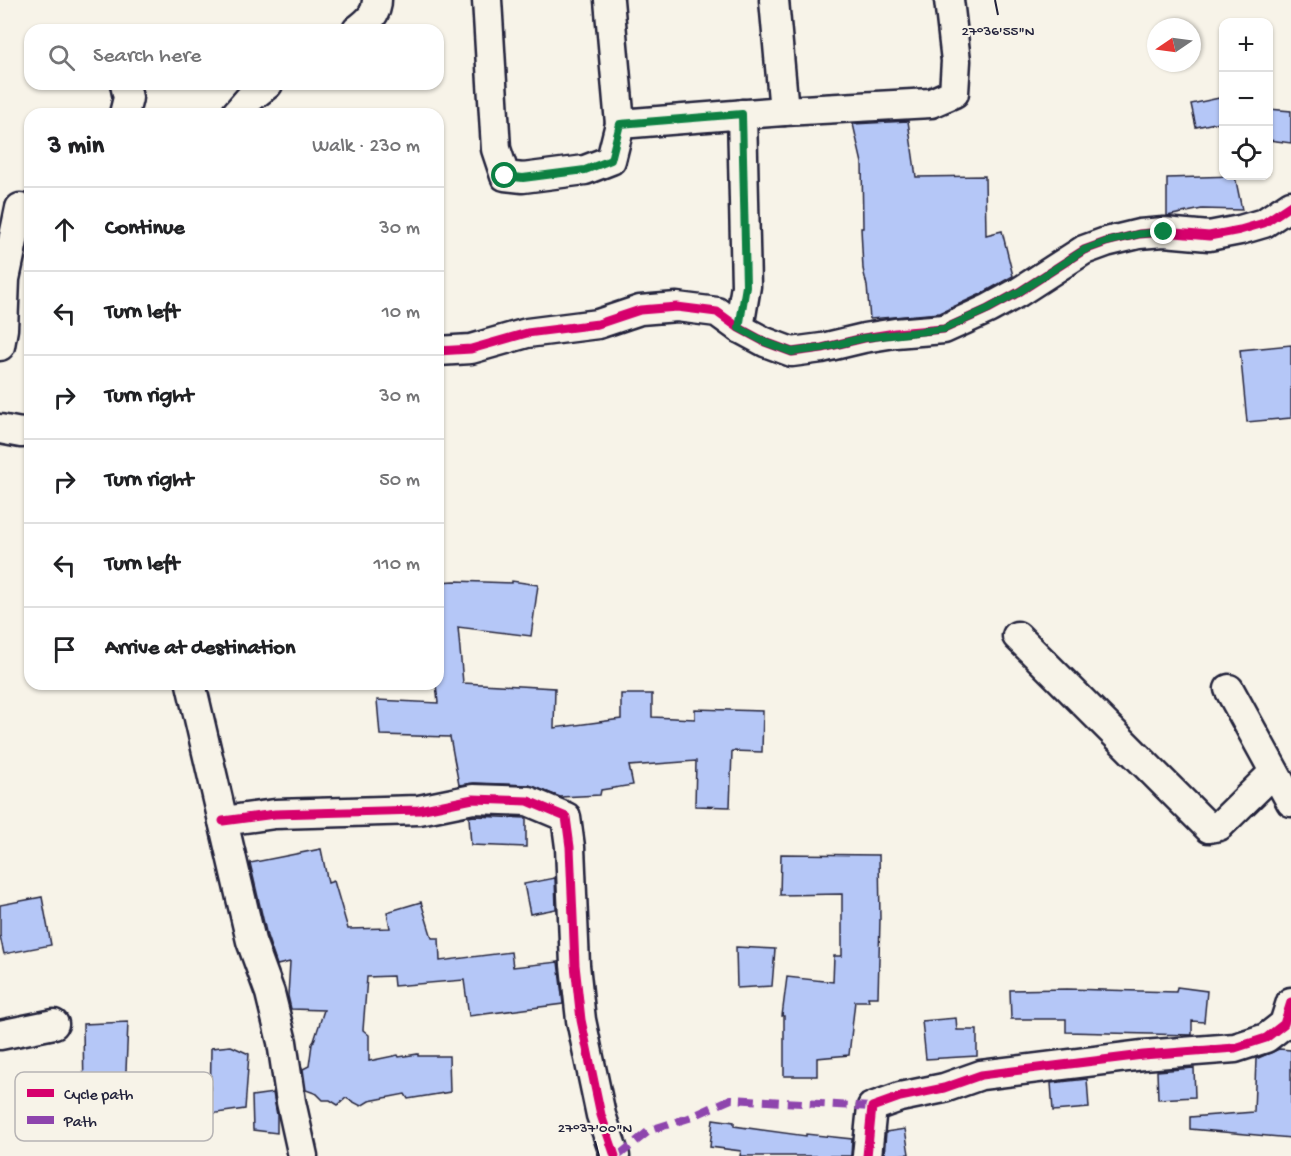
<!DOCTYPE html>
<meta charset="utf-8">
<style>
body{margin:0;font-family:"Gochi Hand",sans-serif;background:#f6f6f6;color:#202124}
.controls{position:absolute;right:18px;top:18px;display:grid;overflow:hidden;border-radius:12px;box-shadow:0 2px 4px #0004}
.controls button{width:54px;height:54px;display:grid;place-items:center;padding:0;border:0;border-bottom:2px solid #e0e0e0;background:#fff;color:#202124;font:30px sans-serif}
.compass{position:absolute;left:1147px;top:18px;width:54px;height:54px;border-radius:50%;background:#fff;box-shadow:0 2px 4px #0004;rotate:257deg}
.stop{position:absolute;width:18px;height:18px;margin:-14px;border:4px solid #0b8043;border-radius:50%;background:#fff}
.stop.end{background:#0b8043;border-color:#fff;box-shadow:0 2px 6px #0008}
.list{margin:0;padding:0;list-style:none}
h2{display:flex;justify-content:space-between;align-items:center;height:78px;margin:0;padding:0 24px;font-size:26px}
h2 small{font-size:20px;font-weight:400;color:#757577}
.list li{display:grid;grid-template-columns:39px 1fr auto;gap:18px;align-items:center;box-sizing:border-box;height:84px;padding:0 24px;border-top:2px solid #e0e0e0}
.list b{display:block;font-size:22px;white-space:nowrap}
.list em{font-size:20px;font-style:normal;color:#757577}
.icon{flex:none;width:33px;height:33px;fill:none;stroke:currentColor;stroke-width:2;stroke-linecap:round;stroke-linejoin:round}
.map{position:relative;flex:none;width:1291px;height:1156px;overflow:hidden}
.search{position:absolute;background:#fff;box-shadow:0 2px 4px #0004;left:24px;top:24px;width:420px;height:66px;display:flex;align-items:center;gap:15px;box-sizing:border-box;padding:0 21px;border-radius:18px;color:#757577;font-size:22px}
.panel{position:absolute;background:#fff;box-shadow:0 2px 4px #0004;left:24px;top:108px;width:420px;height:582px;border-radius:18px}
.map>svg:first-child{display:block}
.building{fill:#b5c7f7;stroke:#22223b;stroke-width:1.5}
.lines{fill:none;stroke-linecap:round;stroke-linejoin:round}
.street-casing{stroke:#22223b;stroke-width:33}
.street{stroke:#f7f3e8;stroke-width:28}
.quiet{stroke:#8e44ad;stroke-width:8;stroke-dasharray:15 8;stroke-linecap:butt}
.cycleway-casing{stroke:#f7f3e8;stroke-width:13}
.cycleway{stroke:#d6006c;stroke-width:9}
.route{stroke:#0b8043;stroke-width:8}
.ticks{fill:none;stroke:#22223b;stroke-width:2}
.key{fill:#f7f3e8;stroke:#b7b4b4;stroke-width:1.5}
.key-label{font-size:16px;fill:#22223b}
.ticks-label{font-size:15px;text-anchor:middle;fill:#22223b;stroke:#f7f3e8;stroke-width:4.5;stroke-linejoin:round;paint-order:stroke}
</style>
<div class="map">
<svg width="1291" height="1156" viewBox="0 0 1291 1156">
<rect width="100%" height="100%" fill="#f7f3e8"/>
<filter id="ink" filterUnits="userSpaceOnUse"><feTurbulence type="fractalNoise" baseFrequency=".0167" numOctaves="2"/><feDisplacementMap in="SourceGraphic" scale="12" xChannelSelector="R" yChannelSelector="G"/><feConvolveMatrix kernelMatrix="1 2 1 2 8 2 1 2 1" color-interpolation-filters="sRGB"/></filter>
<g filter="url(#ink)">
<g class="building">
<path d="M1224,97V121L1196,127L1191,104Z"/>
<path d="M1269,109L1291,111V143L1269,140Z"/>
<path d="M908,121L916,177L985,176L986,235L1002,231L1013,276L981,294L940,313L870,319L867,286L863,269L861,228H863L862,163L853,124Z"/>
<path d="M1235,176L1242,210L1202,209L1167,216V178Z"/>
<path d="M1291,345V418L1247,422L1240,350Z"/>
<path d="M455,581L512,583V581L538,585L531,636L458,627L463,683L555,688L554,728L621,719V694H652V717L695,719V709L763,711L762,752L732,751L730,807L695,806L696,761L629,766L633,785L601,790L600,795L560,797L529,785L474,783L459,785L450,737L380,735L377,700L438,703L436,684H438V582Z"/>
<path d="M474,816L526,818V847L471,845L469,817Z"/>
<path d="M321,849L328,883L334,881L348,929L390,928L387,912L421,902L432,938H439L440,961L511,952L513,967L558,962L563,1004L469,1016L464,980L394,986L393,976L367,977L363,1030L369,1035V1061L398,1055L399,1057L418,1054V1056H449L450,1092L408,1099L405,1094L369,1101L361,1106L346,1098L338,1105L330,1100H323L317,1094L306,1090L303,1069L309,1066L312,1044L314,1041L324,1010L291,1009L288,996L290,962L277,965L267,936L250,863Z"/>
<path d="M781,854L879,855L880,919L878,997H868L869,1001H855L849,1055L817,1058V1076H784V1016H782L787,977L833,982L834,956H842V894L780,895Z"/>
<path d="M555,878L556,909L530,914L524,884Z"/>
<path d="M42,897L51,945L4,954L0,936V905Z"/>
<path d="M736,947L775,949L772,986L737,988Z"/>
<path d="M1177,987L1207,991L1204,1022L1192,1021V1035L1066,1032V1019H1011L1010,990L1067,989L1176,992Z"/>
<path d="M956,1018L957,1030H977V1056L926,1059L922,1021Z"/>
<path d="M128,1022L125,1095L84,1099L83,1024Z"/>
<path d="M231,1046L249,1054L245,1109L210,1114L211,1048Z"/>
<path d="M1279,1049L1291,1050V1138L1190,1129V1117L1254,1112L1256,1059Z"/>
<path d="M1194,1068L1195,1097L1158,1099L1157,1071Z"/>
<path d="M1087,1079L1089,1108L1053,1111L1051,1083Z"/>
<path d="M273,1093L277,1115V1133L253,1130L252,1096Z"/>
<path d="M713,1119L734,1122V1126L806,1136V1134L852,1139L851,1156H740L741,1151L710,1147Z"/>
<path d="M905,1129L909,1154L884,1156L886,1132Z"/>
</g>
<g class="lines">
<g class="street-casing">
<g id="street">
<path d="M487,0L496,149L505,176L523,178L585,170L611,160L620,124L609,0"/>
<path d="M774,0L784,111"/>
<path d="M357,30C368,22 377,14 377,0"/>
<path d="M124,114L128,98L125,84"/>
<path d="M236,114L249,99L268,84"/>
<path d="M620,124L784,111L931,103L954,93L956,61L949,0"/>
<path d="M739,328L746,286L742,114"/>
<path d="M0,346L3,329L5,279L20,208"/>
<path d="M438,351L471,349L527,333L598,324L640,310L677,307L717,312L739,328L765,342L792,352L822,348L864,338L895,333L944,329L988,309L1019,292L1084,250L1106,242L1139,234L1164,232L1209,236L1240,230L1264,223L1291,205"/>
<path d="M0,429L21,433L30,432"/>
<path d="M1017,636L1209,828L1219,826L1274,772"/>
<path d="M191,684L251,941L270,993L282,1042L291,1102L303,1156"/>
<path d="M1229,689L1291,802"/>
<path d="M223,821L275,814L419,810L473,799L528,801L566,817L570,847L575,965L581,1020L601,1115L615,1156"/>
<path d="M0,1035L54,1024"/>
<path d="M867,1156L872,1107L900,1097L944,1088L981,1075L1143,1055L1235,1048L1266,1038L1284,1024L1291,1002"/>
</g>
</g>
<use href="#street" class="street"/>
<path class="quiet" d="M618,1156L650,1130L689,1118L731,1099L872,1107"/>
<g class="cycleway-casing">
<g id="cycleway">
<path d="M438,351L471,349L527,333L598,324L640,310L677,307L717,312L739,328L765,342L792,352L822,348L864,338L895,333L944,329L988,309L1019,292L1084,250L1106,242L1139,234L1164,232L1209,236L1240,230L1264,223L1291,205"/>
<path d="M223,821L275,814L419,810L473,799L528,801L566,817L570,847L575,965L581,1020L601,1115L615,1156"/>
<path d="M867,1156L872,1107L900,1097L944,1088L981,1075L1143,1055L1235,1048L1266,1038L1284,1024L1291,1002"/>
</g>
</g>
<use href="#cycleway" class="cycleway"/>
</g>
</g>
<g class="lines" filter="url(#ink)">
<path class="route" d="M505,176L523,178L585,170L611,160L620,124L742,114L746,286L739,328L765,342L792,352L822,348L864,338L944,329L988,309L1019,292L1084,250L1106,242L1139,234L1164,232"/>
</g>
<path class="ticks" d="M995,0L998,15M595,1141L599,1156"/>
<rect x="15" y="1072" width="198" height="69" rx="9" class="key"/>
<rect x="27" y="1089" width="27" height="8" fill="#d6006c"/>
<rect x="27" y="1116" width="27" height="8" fill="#8e44ad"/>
<g class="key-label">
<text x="64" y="1099">Cycle path</text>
<text x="64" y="1126">Path</text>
</g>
<g class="ticks-label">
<text x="998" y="35">27°36'55"N</text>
<text x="595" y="1132">27°37'00"N</text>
</g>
</svg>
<div class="controls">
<button>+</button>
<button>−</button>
<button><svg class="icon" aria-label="locate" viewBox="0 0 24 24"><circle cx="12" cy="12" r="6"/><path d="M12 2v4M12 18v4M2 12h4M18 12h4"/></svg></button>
</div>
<svg class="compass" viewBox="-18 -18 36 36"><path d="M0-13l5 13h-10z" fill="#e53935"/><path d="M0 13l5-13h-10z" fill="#757577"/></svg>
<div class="stop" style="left:505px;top:176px"></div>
<div class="stop end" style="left:1164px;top:232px"></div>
<div class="search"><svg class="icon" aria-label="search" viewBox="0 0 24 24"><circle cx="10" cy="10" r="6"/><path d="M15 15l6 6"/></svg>Search here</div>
<section class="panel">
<h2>3 min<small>Walk · 230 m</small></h2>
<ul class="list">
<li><svg class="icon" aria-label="ahead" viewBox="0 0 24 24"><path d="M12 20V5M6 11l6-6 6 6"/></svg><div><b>Continue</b></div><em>30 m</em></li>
<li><svg class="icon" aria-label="left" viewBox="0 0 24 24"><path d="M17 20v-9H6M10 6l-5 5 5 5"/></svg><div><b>Turn left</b></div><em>10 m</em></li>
<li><svg class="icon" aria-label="right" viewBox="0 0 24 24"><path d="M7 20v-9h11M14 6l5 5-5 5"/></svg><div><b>Turn right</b></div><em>30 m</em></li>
<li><svg class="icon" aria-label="right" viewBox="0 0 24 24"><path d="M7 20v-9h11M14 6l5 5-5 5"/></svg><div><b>Turn right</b></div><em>50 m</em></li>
<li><svg class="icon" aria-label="left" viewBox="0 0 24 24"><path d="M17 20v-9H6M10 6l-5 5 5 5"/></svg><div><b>Turn left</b></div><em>110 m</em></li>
<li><svg class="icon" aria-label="arrive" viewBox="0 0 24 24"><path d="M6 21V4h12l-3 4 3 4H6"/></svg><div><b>Arrive at destination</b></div></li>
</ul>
</section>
</div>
